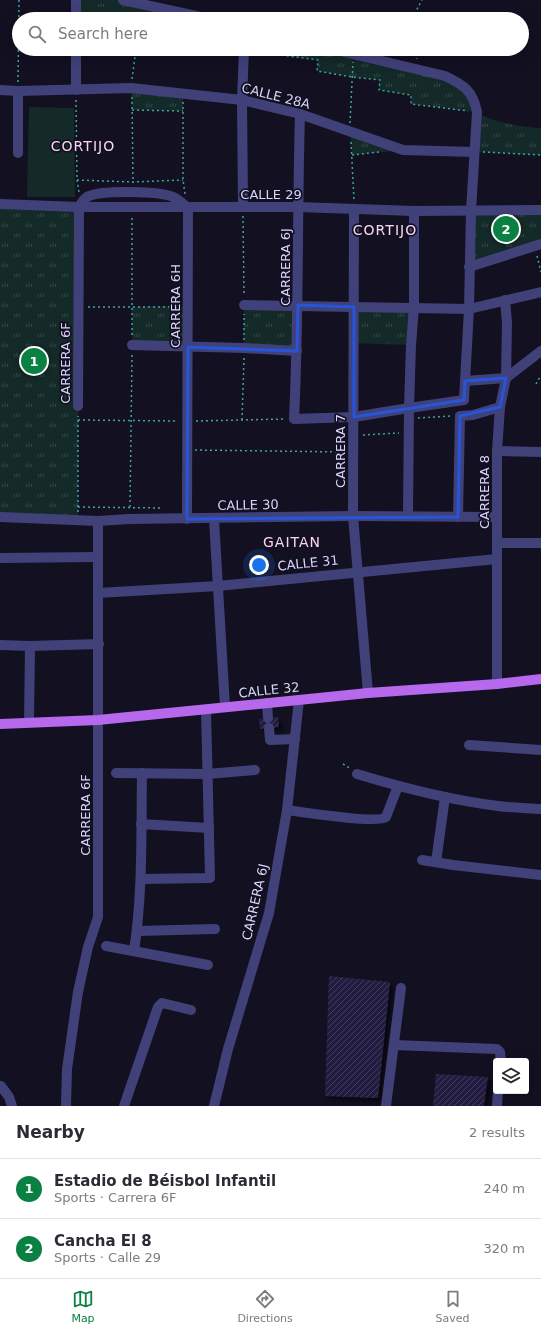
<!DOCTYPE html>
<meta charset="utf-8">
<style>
body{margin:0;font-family:"DejaVu Sans",sans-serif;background:#f7f7f7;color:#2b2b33}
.controls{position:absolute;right:12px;bottom:12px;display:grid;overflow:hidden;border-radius:4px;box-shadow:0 4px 16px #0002}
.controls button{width:36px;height:36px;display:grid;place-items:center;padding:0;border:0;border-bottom:1px solid #e1e1e2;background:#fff;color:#2b2b33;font:20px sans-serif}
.you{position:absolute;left:259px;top:565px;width:14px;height:14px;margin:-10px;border:3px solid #fff;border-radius:50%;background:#1a73e8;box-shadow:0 0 0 6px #1a73e833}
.badge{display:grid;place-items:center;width:26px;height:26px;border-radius:50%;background:#0b8043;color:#fff;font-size:13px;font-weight:700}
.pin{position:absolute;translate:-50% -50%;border:2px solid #fff;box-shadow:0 1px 4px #0006}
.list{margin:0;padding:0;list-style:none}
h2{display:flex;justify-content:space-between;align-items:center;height:52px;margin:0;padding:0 16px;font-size:17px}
h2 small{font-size:13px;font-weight:400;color:#7c7c81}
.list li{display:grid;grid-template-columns:26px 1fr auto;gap:12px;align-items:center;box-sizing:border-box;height:60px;padding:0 16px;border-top:1px solid #e1e1e2}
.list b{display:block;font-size:15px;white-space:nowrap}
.list p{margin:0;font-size:13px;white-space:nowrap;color:#7c7c81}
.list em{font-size:13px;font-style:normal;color:#7c7c81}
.icon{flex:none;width:22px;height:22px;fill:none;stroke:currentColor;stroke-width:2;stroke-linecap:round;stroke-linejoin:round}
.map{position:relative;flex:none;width:541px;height:1106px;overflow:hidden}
.search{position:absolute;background:#fff;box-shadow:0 4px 16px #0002;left:12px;right:12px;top:12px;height:44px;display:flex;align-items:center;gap:10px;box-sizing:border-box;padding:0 14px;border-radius:22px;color:#7c7c81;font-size:15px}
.sheet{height:172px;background:#fff}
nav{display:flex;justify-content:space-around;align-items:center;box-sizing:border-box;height:56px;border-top:1px solid #e1e1e2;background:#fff;font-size:11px;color:#7c7c81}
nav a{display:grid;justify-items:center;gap:2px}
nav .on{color:#0b8043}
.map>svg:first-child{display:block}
.green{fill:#142a28}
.park{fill:url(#park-tufts)}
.building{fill:url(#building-hatch);filter:url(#shadow)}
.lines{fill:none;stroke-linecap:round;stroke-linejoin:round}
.path{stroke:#3da69b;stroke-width:1.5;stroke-dasharray:2 3;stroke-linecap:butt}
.minor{stroke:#41417a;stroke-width:10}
.major{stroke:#b669ed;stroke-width:10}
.marked{fill:none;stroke:#2655da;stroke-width:3;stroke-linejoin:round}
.labels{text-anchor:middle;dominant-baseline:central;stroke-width:3.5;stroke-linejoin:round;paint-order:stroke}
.street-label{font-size:13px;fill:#d8d5fa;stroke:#121021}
.neighbourhood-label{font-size:14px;letter-spacing:1px;fill:#fad7ef;stroke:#121021}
</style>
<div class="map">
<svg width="541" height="1106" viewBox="0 0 541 1106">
<defs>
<pattern id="park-tufts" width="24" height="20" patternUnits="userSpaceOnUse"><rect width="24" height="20" fill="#142a28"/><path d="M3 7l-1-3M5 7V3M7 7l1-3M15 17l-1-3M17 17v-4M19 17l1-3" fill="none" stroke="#354848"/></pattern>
<pattern id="building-hatch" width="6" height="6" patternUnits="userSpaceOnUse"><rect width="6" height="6" fill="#241e3f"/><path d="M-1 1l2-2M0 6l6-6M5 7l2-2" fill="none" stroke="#433e5c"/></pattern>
<filter id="shadow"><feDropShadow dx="3.5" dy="3.5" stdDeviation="2" flood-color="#0009"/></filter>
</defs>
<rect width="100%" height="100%" fill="#121021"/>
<path class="green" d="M29,107L74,108L75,197H27Z"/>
<g class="park">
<path d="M76,0H123L210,19H93L76,17Z"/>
<path d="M235,49H332L459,82C463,89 472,108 477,112C487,121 527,128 541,128V155L474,152L476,112L411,104V95L379,90V80L352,77L317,71L318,60Z"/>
<path d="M131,88L183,93V111L132,110Z"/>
<path d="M350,131L403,150L352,155Z"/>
<path d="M0,204L79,207L78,520L0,517Z"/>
<path d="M471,211H541V245L469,267Z"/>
<path d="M244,305H298L297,351L244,348Z"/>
<path d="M188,306V347L132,345V307Z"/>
<path d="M354,307H414L411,345L354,343Z"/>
</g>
<g class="building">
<path d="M278,717L279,727L260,729L259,719Z"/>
<path d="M329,976L390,982L378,1098L325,1096Z"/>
<path d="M436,1074L488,1077L484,1106H433Z"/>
</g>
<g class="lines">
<g class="path">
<path d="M86,18L93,19"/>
<path d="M139,19L140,13"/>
<path d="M414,19L416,11L422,0"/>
<path d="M413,49L417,59"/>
<path d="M252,51L318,60L317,71L352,77L380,80L379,90L411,95V104L468,111"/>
<path d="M132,79L136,49"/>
<path d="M18,82L19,0"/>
<path d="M132,97L133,183"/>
<path d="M76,100L77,180L79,192"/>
<path d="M183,102V180L185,194"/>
<path d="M132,110L183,111"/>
<path d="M350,123L353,62"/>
<path d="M351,142L354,200"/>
<path d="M483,152L541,155"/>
<path d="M352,155L379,152"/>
<path d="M77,180L133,182L183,180"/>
<path d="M243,216L244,296"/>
<path d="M537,256L541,272"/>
<path d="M88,307H178"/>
<path d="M132,335V217"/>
<path d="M244,340V314"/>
<path d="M536,384L541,375"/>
<path d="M418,418L450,416"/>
<path d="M78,420L178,421"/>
<path d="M242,420L244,358"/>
<path d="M196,421L284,419"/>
<path d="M363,435L399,433"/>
<path d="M195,450L344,452"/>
<path d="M78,507L161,508"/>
<path d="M130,507L132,355"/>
<path d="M78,512V416"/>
<path d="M343,764L351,769"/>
</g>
<g class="minor">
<path d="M123,0L210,19"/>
<path d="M76,19V0"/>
<path d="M0,90L18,91L131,88L242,100L300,114L403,150L474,152"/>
<path d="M76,90V49"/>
<path d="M300,114C297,216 299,318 294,419L354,417L409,408L464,400L469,309L471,211L477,112C473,91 464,85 445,76L332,49"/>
<path d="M18,153V91"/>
<path d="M0,204L79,207H298L414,211L541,210"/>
<path d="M243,206L242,100L244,49"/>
<path d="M354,209L353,516L368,693"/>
<path d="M469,267L541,244"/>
<path d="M244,305L469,309L541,292"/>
<path d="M132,345L244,348L297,351"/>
<path d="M506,378L541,351"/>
<path d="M465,381L506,378"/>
<path d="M78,406L79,207C82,202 84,198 89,196C103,190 159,191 173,197C178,199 183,204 188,208L187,519"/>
<path d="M497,451L541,452"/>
<path d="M408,516L409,408L411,345L414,307V211"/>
<path d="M0,517L98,521L129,519L353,516L497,517"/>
<path d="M458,517L460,416L473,415L500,407"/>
<path d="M214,519L225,707"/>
<path d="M497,543H541"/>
<path d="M0,558L98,557"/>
<path d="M98,593L218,586L497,559"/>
<path d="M0,645L30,646L99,644"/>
<path d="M497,684V451L500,407L506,378L507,323L505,300"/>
<path d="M267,703L268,718"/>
<path d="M29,722L30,646"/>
<path d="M269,728L270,740L295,739"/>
<path d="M469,745L541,750"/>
<path d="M116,773L207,774L255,770"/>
<path d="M357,774C403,788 450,800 498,806C512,808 527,808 541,809"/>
<path d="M287,810C302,812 378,824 386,817L398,786"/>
<path d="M141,824L209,828"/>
<path d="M422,860L453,865L541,875"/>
<path d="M436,862L445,797"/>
<path d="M141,879L210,878L206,710"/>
<path d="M138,931L215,929"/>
<path d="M106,946L208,965"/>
<path d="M134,951C143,892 141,833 142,773"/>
<path d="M394,1045L497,1049L500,1052L501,1061"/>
<path d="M1,1086L9,1097L12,1106"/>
<path d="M66,1106L67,1069L78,992L88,947L98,917V521"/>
<path d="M124,1106L158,1007L162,1003L191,1010"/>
<path d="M214,1106L228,1049L269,913L287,810L299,700"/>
<path d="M386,1106L401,988"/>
<path d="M497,1106L498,1091"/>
</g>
<path class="major" d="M0,724L98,720L368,693L497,684L541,679"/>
</g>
<path class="marked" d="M298,305L354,307V417L464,400L465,381L506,378L500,407L460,416L458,517L187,519L188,347L297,351Z"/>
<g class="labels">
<g class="street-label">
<text transform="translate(276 96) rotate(14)">CALLE 28A</text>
<text x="271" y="194">CALLE 29</text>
<text transform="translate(285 267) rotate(-90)">CARRERA 6J</text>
<text transform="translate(175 306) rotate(-90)">CARRERA 6H</text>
<text transform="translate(65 363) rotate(-90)">CARRERA 6F</text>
<text transform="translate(340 451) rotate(-90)">CARRERA 7</text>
<text transform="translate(484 492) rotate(-90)">CARRERA 8</text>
<text transform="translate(248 505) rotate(-1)">CALLE 30</text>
<text transform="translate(308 563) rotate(-6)">CALLE 31</text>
<text transform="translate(269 690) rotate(-6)">CALLE 32</text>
<text transform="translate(85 815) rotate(-90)">CARRERA 6F</text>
<text transform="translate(255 902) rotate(-77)">CARRERA 6J</text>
</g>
<g class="neighbourhood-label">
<text x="83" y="146">CORTIJO</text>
<text x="385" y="230">CORTIJO</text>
<text x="292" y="542">GAITAN</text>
</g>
</g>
</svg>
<div class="controls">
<button><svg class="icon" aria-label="layers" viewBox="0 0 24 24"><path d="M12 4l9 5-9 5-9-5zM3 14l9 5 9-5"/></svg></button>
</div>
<div class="you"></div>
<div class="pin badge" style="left:34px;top:361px">1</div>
<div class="pin badge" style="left:506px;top:229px">2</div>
<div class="search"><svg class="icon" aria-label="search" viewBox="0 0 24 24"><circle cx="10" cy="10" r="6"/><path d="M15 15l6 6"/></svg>Search here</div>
</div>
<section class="sheet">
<h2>Nearby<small>2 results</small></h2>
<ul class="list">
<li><span class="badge">1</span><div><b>Estadio de Béisbol Infantil</b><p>Sports · Carrera 6F</p></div><em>240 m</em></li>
<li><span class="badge">2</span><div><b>Cancha El 8</b><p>Sports · Calle 29</p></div><em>320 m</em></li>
</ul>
</section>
<nav>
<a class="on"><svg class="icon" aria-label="map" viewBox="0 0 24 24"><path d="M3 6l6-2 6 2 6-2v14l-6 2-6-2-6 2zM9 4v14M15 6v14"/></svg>Map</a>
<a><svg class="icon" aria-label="directions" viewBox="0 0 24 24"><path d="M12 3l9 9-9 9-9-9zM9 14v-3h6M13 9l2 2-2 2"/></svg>Directions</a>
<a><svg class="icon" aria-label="saved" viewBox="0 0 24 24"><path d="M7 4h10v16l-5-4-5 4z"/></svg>Saved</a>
</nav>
